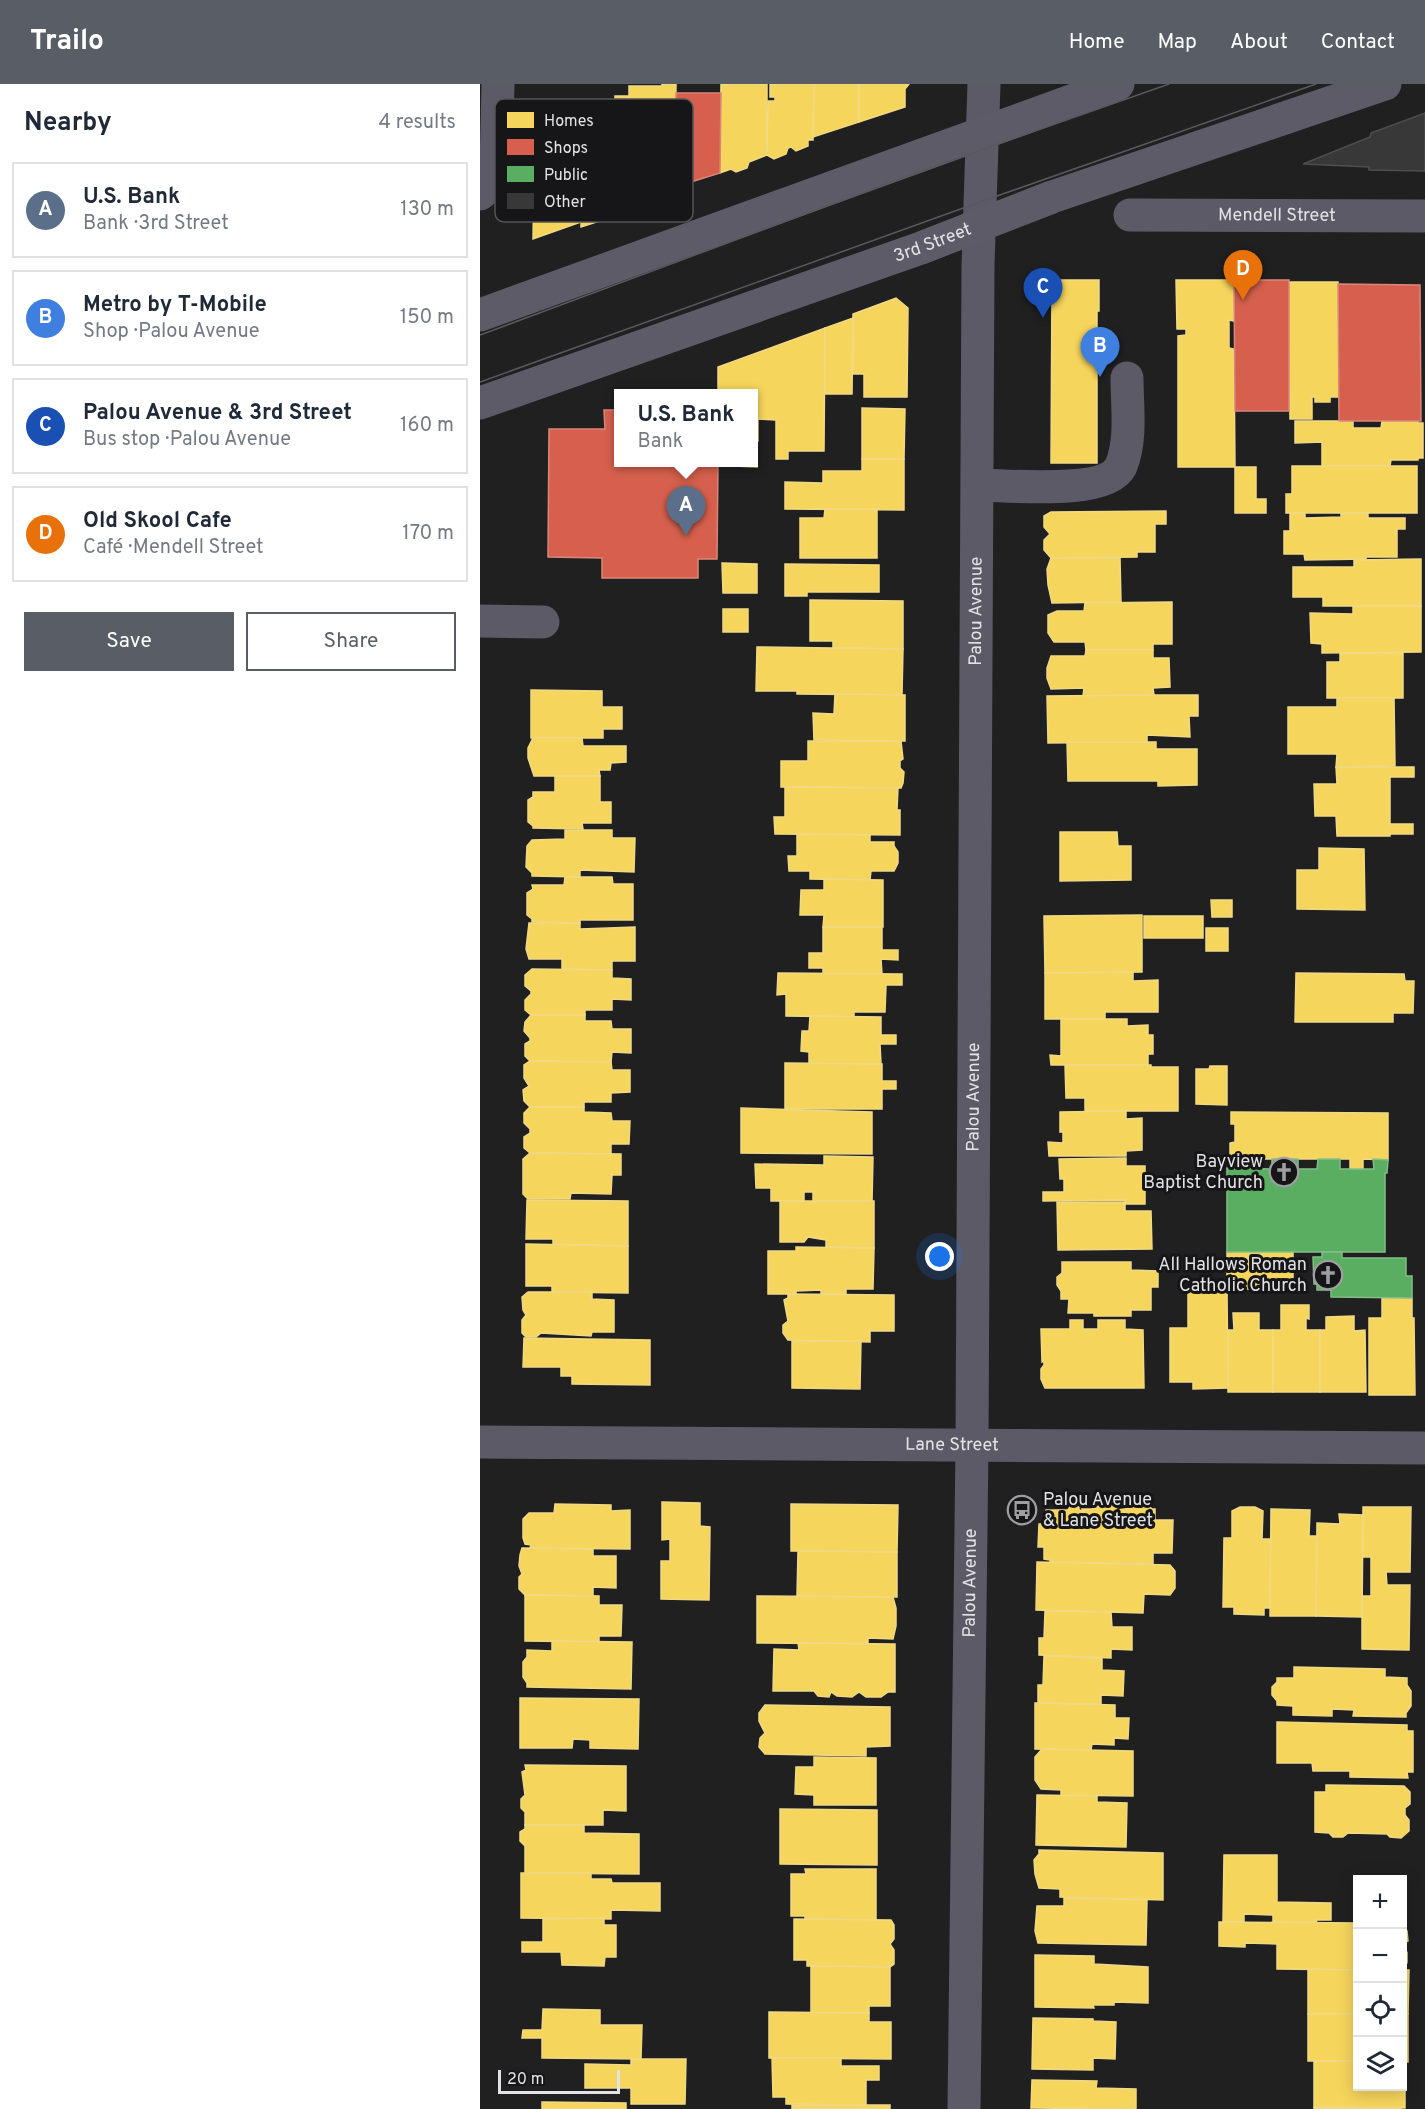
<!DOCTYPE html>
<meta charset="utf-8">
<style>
body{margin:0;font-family:Overpass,sans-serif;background:#f2f2f3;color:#1f2937}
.controls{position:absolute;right:18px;bottom:18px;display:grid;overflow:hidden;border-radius:0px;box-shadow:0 3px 15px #0003}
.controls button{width:54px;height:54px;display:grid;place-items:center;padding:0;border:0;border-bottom:2px solid #e0e1e3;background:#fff;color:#1f2937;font:30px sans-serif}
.scale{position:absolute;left:18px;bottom:15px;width:122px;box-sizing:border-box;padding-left:6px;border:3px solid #e3e2e4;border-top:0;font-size:16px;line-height:21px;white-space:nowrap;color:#e3e2e4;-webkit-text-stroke:4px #161619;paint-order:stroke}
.you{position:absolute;left:460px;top:1173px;width:21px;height:21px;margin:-15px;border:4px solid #fff;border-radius:50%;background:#1a73e8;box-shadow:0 0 0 9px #1a73e833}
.badge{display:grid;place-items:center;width:39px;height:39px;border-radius:50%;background:#595e66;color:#fff;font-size:20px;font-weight:700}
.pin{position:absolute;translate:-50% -50px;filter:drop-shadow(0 2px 3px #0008)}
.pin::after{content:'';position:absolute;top:32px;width:21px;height:18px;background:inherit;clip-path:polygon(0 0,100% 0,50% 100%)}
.popup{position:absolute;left:134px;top:305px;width:144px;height:78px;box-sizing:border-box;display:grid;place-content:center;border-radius:0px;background:#fff;filter:drop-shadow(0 2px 4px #0005);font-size:20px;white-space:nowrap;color:#747a83}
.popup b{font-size:22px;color:#1f2937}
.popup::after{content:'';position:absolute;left:50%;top:100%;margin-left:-12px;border:12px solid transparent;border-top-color:#fff}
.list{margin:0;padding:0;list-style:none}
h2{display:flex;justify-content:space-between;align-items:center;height:78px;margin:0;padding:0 24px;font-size:26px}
h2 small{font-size:20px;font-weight:400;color:#747a83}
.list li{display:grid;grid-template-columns:39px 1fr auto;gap:18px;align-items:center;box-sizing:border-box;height:96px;margin:0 12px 12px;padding:0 12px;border:2px solid #e0e1e3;border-radius:0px}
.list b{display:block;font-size:22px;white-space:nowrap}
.list p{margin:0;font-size:20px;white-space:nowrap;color:#747a83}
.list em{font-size:20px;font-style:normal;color:#747a83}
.actions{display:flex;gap:12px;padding:18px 24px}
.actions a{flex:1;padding:14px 0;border:2px solid #595e66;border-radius:0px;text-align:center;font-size:21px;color:#595e66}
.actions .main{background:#595e66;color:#fff}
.icon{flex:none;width:33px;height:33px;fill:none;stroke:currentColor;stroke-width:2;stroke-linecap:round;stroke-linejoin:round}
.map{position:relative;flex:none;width:945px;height:2025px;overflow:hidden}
header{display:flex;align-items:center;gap:36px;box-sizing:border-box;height:84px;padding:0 30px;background:#595e66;color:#fff}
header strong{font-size:28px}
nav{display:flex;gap:33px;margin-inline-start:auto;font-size:21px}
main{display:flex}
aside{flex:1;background:#fff}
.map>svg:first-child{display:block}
.homes{fill:#f6d55c;stroke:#f0d985;stroke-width:1.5}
.shops{fill:#d6604d;stroke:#da877a;stroke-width:1.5}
.public{fill:#5aae61;stroke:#83be88;stroke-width:1.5}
.building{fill:#383839;stroke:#4e4e4f;stroke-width:1.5}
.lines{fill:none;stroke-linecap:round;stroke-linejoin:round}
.minor{stroke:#5d5a68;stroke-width:33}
.major{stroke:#5e5b69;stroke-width:33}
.tram{stroke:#5a585d;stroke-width:1.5}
.labels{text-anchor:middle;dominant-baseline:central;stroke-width:6;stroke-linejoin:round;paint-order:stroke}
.street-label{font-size:18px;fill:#e3e2e4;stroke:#161619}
.poi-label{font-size:18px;fill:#e3e2e4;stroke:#161619;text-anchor:end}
.key{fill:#161619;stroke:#545356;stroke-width:1.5}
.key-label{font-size:16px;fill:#e3e2e4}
</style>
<header>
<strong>Trailo</strong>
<nav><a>Home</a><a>Map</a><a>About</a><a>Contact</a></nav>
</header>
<main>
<aside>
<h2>Nearby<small>4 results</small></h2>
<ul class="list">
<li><span class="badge" style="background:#5c6f8a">A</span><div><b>U.S. Bank</b><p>Bank · 3rd Street</p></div><em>130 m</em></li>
<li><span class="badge" style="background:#3f7fe0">B</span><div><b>Metro by T-Mobile</b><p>Shop · Palou Avenue</p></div><em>150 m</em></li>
<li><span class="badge" style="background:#1a4fb4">C</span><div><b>Palou Avenue &amp; 3rd Street</b><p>Bus stop · Palou Avenue</p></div><em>160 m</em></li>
<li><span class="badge" style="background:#e8710a">D</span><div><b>Old Skool Cafe</b><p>Café · Mendell Street</p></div><em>170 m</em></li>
</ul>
<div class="actions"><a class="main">Save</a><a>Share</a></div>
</aside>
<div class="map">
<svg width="945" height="2025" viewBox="0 0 945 2025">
<rect width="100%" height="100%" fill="#202021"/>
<g class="homes">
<path d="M182,0H196L195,66H187V80H195V103L189,110L180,113L174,111L164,119L158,121L149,119V72H152V59H149V2H182Z"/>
<path d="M241,0H287V71L269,78L267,84L256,88L251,85L240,89Z"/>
<path d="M290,0H334L333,56H328V62L316,67L311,63L308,64L306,70L294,75L287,71L288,17H295V13H290Z"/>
<path d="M334,0H379V38L333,53Z"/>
<path d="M379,0H429L425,5V23L379,38Z"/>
<path d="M135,12H149V61H136V68H149L148,128L101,143L102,67H114V55H102V25H135Z"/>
<path d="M55,34H102L101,138L53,155Z"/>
<path d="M572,196H619V227H617V379H571Z"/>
<path d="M696,196H754V237L749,236V264L754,265L755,383H698V252L706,251V245H697Z"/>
<path d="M808,198H858L859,313H850V318H835V313H832V335H810Z"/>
<path d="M416,214L428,224L427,313H384V290H373V230Z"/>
<path d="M373,234L372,310H344L345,244Z"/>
<path d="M345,244L344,367H308V375H296V336L278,335V357H274V310H238V283Z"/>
<path d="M382,324L425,325L424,375H382Z"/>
<path d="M815,337H873V344H901L902,337H938V339H943V374H938V376H911L910,382H842V358L815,359Z"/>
<path d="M274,361H277V383L253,382V378H274Z"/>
<path d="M382,375H424V426L305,425V398L343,399V387H382Z"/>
<path d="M812,382H937V429H806V410H812Z"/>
<path d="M755,383H776V415H786V429H755Z"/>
<path d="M345,425H397V474H320V434H344Z"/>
<path d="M686,427V440H675V468H657V473L571,474L564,466V456L570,450L564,443V432L571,428Z"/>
<path d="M810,429H825V434L861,433V429H888V434H925V445H917V473H886V475L825,476L824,470H804V447H810Z"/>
<path d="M571,474H640L641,518L572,519L568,501L567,485Z"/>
<path d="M941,475V522H843V513H813V483H874V476Z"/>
<path d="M242,479L277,480V509H243Z"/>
<path d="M305,480L399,481V508H327V512H305Z"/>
<path d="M330,516L423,517V565L353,564V557H330Z"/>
<path d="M692,518V560H673V566H606L605,558H574L568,549V531L577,527H604L605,519Z"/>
<path d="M873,522H941V568L842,569V560L831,559L830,529L873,530Z"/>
<rect x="243" y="525" width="25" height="23"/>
<path d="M277,563L423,565L422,611L317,610V607H276Z"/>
<path d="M606,566H673V574H689L690,603L673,604L674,611L603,612L604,604L571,605L567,594V584L571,572H605Z"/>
<path d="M860,569H923V614H847V578H860Z"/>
<path d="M51,606L122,607V623H142V645H123V654H51Z"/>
<path d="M355,610L425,611V657L334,656L333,629L354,630Z"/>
<path d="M674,611H718V632H709L710,653L667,651V658L568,659L567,612Z"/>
<path d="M857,614H914L915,682L856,683L857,670H808V623H857Z"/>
<path d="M53,654H102L103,662H146V678L131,679L130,686H119L120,692H54L48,674V664Z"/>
<path d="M328,657H421L423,675L420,677V684L424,688L423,699L421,704H418L301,703V677H328Z"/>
<path d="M587,658H676V665H717V701L678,702V697H588Z"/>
<path d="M856,683H934V693H910V740H933V750H910V752H857L856,732H835L834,700H857Z"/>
<path d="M75,692H120V718H131V739H102L103,745L53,744V742L48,738V716L53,713V708H75Z"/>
<path d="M305,703L418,704L417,726H420V751L295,750L294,733H305Z"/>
<path d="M85,746H132V754H155L154,788L100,786V793L52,792V789L46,783L47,762L52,756L85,755Z"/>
<path d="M580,748H637L638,762H651V796L580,797Z"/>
<path d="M317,750L390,751V758H414V762L418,768V779L414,787H391L390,796L330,795V787H309L308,772H317Z"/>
<path d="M839,764L884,765L885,826L817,825V786H839Z"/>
<path d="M85,793H132L133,800H153V836H100V839L52,838V835L47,831V809L53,805L52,801H84Z"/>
<path d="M344,795L403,796V843H343L344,831H320L321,806H344Z"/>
<path d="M731,816H752V833H732Z"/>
<path d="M662,831V888L565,889L564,832Z"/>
<rect x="664" y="832" width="59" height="22"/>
<path d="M49,839H100V845L155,843V877H132V886L82,885V875H49L46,865Z"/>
<path d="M343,843H402V866H418V876L401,875L402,890H343V884H329V869H343Z"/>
<rect x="726" y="844" width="22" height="23"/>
<path d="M52,885L132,886V894L151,895V916L132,915V926H105V931H51L45,926V916L51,910V907L45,902V891Z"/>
<path d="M653,888V897L678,896V928H625V935H565V889Z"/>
<path d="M298,889L422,890V901H406L405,928H374V933L306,932V910L297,911Z"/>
<path d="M816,889L924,890L925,897H934L933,929H913V938H815Z"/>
<path d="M51,931H105V937H131L132,945H151V969L132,968L131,978L50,977L45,972V960L50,957V954L44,947L45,938Z"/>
<path d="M330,932L401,933V951H416V960H400L401,980H329V968L321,967L322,947H329Z"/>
<path d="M581,935H647V942L668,941V951H673V970H668V981H571L570,971L581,972Z"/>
<path d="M50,977L131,978L132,986H150V1008L131,1009V1018H104V1023H50L44,1017L43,1006L49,1002L44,994V981Z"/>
<path d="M305,979L402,980V997H416V1005H402V1025H305Z"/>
<path d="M585,981H671V983H698V1027H605V1014H586Z"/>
<path d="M730,982H747V1021L716,1020V985H729Z"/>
<path d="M50,1023H104V1028L131,1029L132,1037H150L149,1060H131V1070L50,1069L44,1064V1053L50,1049V1045L44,1039V1029Z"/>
<path d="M261,1024L392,1028V1070L261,1069Z"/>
<path d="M646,1027V1035L662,1034V1066L646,1067V1072H569L568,1058L583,1059V1048H580V1028Z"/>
<path d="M751,1028L908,1029V1076L883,1075V1085H870V1075H750V1059L755,1058V1040H751Z"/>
<path d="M50,1069L141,1070V1091H132L131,1110L91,1109L90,1115H48L43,1110V1075Z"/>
<path d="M344,1072L393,1073L392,1118L333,1117V1108H324V1117H291V1104H276L275,1080L344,1081Z"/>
<path d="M646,1074V1082H665V1120H645V1116L563,1117V1108H584V1095H580L579,1075Z"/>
<path d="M47,1116L148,1117V1162L73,1160V1155H46Z"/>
<path d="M300,1117H394V1164L346,1163V1156L328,1153L324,1158H300Z"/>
<path d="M577,1118H645V1127H671L672,1165L578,1166Z"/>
<path d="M46,1160L148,1162V1209L72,1208V1202H46Z"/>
<path d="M316,1163L394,1164L393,1205H366V1210H341V1206L316,1207V1210H288V1167H316Z"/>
<path d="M747,1168H813V1198H792V1205H747Z"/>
<path d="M582,1178H651V1186L678,1187V1203H671V1226H651V1232H614V1229H588L589,1215H581V1207L577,1201V1193L582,1189Z"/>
<path d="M708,1207H747L748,1304L713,1305V1298H690V1244H708Z"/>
<path d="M48,1208H112V1215L134,1216V1248H112L111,1252L61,1249L56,1253H46L42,1249V1236L46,1231L43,1226L42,1213Z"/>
<path d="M308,1210L414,1211V1247H390V1258L308,1256L303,1249V1241L308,1237L304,1216L308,1214Z"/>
<path d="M902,1213L932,1214V1234H934L935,1311H889V1234H902Z"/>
<path d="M801,1221H829V1235L826,1234V1246H840V1308H793V1246H801Z"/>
<path d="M753,1229H779V1246H793V1308H748V1246H754Z"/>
<path d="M874,1232V1247L885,1246L886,1308H840V1246H846V1233Z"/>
<path d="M590,1236H603V1245H618V1236H645V1245L663,1246L664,1304H565L561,1295V1285L564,1281V1277L562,1278L561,1245H590Z"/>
<path d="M44,1254L170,1256V1301L92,1300V1292H81V1283H43Z"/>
<path d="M312,1257H381L380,1305L312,1304Z"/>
<path d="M182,1418L220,1419V1442L230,1443L229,1516L181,1515V1477H190V1455L182,1456Z"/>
<path d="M656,1419L667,1420L672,1425H675V1436H693L692,1469H673V1480L570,1478V1476L564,1475V1463H558L559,1440H566V1426H588L590,1422H599V1426L603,1427L602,1425H612L621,1421H632L638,1426L651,1424Z"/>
<path d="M75,1420L131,1421V1427L150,1426V1465L50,1464L51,1461L45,1460L43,1454V1435L49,1429H74Z"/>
<path d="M311,1420L418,1421L417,1468L311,1467Z"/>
<path d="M760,1423H775L783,1427L782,1455H791L790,1524H784V1531L754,1530V1523H743L744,1454H752V1427Z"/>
<path d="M883,1423H931L930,1488H906L907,1501H930L929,1566L882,1565V1512H891V1473H883Z"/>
<path d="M791,1425L830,1426L829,1452H838L836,1532H790Z"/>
<path d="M859,1430L883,1431L882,1533L836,1532L837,1439L860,1440Z"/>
<path d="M42,1464L113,1465V1472H136V1504L113,1503V1512L45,1511L39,1505V1493L42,1490L39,1482L40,1471Z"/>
<path d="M318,1467L417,1468V1513L317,1512Z"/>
<path d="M557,1478L690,1481L695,1487V1504L690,1511L664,1510L663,1529L556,1526Z"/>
<path d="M45,1511L119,1512V1521H142L141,1552H119V1558L45,1557Z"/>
<path d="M277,1512L413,1513L416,1524V1542L413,1555L388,1554V1560L277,1559Z"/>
<path d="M565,1527L631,1528L632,1543H652V1566L631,1565V1574L559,1571V1554H564Z"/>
<path d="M72,1557L152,1558L151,1605L47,1603V1599L43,1593V1578L47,1573V1566L72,1567Z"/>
<path d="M318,1559L415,1560V1608H408L401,1613H386L379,1608L372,1613L357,1612L351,1608L349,1613L338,1612L334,1607H293L294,1565L319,1566Z"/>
<path d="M564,1572L622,1574V1586L644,1587L643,1612L621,1611V1620L558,1619V1601H563Z"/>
<path d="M814,1583L905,1585V1593L927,1594V1601L931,1607V1622L926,1629V1633L873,1632L874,1626L852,1625V1632L813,1631V1622L797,1621V1617L792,1611V1603L797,1598V1594H814Z"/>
<path d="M40,1614L159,1615L158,1665L110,1664V1656L93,1655L92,1664H40Z"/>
<path d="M555,1619L635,1621V1634H649L648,1655L634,1654V1661L612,1660L611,1666L555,1665Z"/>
<path d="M285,1621L410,1623V1662L386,1663V1672L285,1670L279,1663L280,1654L285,1649L279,1637V1629Z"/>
<path d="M797,1638L927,1641V1647H933V1688H927L928,1694L870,1693V1687H833L832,1679H797Z"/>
<path d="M562,1665L653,1667V1712L581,1711V1706L561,1705L555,1696V1673Z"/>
<path d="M334,1673L396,1674V1721H334V1711L315,1710L316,1683H334Z"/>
<path d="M45,1681L146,1682V1727L123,1726V1741H45V1728L41,1724V1715L45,1711L42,1688L46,1686Z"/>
<path d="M846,1701L924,1702L930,1708V1720L925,1724V1731L929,1736V1747L921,1754L910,1753L907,1750L868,1749L863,1753H853L849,1749L835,1748V1708H846Z"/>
<path d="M557,1711L617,1712V1718L647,1719L646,1763L556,1761Z"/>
<path d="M300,1725L397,1726V1781L300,1780Z"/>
<path d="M45,1741H104V1749L159,1750V1790L45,1789V1762L40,1757V1748L45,1745Z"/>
<path d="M559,1766L683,1769V1816L580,1813V1805L559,1804L555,1790L554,1776L559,1770Z"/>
<path d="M744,1771H797V1818L851,1819V1836H836L837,1839L793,1838V1831L764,1830V1838H743Z"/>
<path d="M325,1785H396V1836L325,1835V1832H311V1790H326Z"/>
<path d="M41,1789H111V1795H131L132,1799H180V1827L131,1826V1835L41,1834Z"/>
<path d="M922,1803H926L925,1838H922Z"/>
<path d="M584,1814L667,1816L666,1861L558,1859L555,1847L557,1822H584Z"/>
<path d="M124,1834V1841H136V1873H125L124,1882L82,1881L81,1868H42V1858H63V1835Z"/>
<path d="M314,1835L411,1836L414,1841V1855L410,1860L414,1866V1880L410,1883L327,1882V1876H314Z"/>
<path d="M739,1838L878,1839V1886L797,1885V1860L765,1859V1863L739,1862Z"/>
<path d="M922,1840L927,1847L928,1857L922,1860Z"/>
<path d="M922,1864L927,1868V1879L922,1883Z"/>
<path d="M555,1871L614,1872V1880L668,1883V1919L634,1918V1921H613L614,1924L555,1923Z"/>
<path d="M331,1882L410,1883V1922H389V1929H331Z"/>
<path d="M828,1885L878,1886V1930H828Z"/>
<path d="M922,1886H929L928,1930H922Z"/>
<path d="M63,1925L120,1926V1941H162L161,1975L62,1974V1954H42L43,1946H62Z"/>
<path d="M289,1928L389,1929V1938H411V1975L289,1974Z"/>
<rect x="828" y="1930" width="50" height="47"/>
<rect x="922" y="1930" width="6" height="48"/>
<path d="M553,1934L613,1935V1937L636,1938L635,1975L613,1974V1986L552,1985Z"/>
<path d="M292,1974H361V1982H399V1996H386V2021L306,2020V2013H293Z"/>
<path d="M151,1975H206L205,2020H151V2004H105V1980L151,1981Z"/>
<path d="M834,1977H878V2002H925V2024L834,2023Z"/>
<path d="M552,1996L617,1997L616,2004L656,2005V2025L551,2024Z"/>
<path d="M62,2018L146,2019V2025H62Z"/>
<rect x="312" y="2021" width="98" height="4"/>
<path d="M834,2023L921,2024V2025H834Z"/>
</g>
<g class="shops">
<path d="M196,9H241L240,89L195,103Z"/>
<path d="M754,196H809V327H755Z"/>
<path d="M858,200L940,201L941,337H859Z"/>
<path d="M124,326H138V378H238L237,475H218V494H122V474L68,473L69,345H125Z"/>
</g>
<g class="public">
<path d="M792,1075H818V1085H837L838,1075H860V1085H894L893,1075L908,1076L907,1089H905V1168H747V1084L792,1085Z"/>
<path d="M842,1168H862V1174H926V1192H932V1214L851,1213V1206H837V1200H834L833,1173H842Z"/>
</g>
<path class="building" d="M945,29V87L889,86V83L823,80L890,53L891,49Z"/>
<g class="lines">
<g class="minor">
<path d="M0,110L14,98L16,85L18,0"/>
<path id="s1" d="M650,131L945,132"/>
<path d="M498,401C528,401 627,412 641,382C652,355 647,322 647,294"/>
<path d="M0,537L63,538"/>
<path id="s2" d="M0,1358L945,1364"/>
<path id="s3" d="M484,2025L492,1361L498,181L504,0"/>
</g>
<g class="major">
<path d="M0,231L638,0"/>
<path id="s4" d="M0,319L441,164L572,113L905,0"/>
</g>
<g class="tram">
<path d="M0,251L441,87L689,0"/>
<path d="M0,298L500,118L836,0"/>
</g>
</g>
<defs>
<g id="church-ring" transform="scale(1.5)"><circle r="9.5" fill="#161619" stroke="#9f9ea0" stroke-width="1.5"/><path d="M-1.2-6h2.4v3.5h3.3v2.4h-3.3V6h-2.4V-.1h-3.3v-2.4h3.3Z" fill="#9f9ea0"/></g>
<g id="bus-ring" transform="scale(1.5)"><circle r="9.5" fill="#161619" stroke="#9f9ea0" stroke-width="1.5"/><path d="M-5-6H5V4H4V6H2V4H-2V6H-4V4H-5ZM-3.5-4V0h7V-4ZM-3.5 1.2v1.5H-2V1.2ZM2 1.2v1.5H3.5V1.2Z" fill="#9f9ea0"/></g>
</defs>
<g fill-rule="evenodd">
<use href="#church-ring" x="804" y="1088"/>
<use href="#church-ring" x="848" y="1191"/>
<use href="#bus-ring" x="542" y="1426"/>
</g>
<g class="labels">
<g class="street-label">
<text stroke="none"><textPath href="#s1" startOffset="147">Mendell Street</textPath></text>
<text stroke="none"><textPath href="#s4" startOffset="480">3rd Street</textPath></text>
<text stroke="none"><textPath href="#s3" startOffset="1498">Palou Avenue</textPath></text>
<text stroke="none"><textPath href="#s3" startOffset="1012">Palou Avenue</textPath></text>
<text stroke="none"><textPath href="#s2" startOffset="472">Lane Street</textPath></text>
<text stroke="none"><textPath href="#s3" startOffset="526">Palou Avenue</textPath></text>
</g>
<g class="poi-label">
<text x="783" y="1078">Bayview<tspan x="783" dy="21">Baptist Church</tspan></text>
<text x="827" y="1181">All Hallows Roman<tspan x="827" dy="21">Catholic Church</tspan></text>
<text x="563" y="1416" text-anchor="start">Palou Avenue<tspan x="563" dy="21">&amp; Lane Street</tspan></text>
</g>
</g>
<rect x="15" y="15" width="198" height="123" rx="9" class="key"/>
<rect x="27" y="28" width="27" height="16" fill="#f6d55c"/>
<rect x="27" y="55" width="27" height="16" fill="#d6604d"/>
<rect x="27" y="82" width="27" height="16" fill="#5aae61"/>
<rect x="27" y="109" width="27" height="16" fill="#383839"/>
<g class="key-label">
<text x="64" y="42">Homes</text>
<text x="64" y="69">Shops</text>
<text x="64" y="96">Public</text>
<text x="64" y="123">Other</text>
</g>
</svg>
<div class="controls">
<button>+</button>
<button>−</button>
<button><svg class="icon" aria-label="locate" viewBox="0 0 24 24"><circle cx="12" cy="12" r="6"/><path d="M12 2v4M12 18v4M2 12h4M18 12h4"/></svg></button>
<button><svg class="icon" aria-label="layers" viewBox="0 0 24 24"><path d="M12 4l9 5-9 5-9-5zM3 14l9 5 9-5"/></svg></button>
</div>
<div class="scale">20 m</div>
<div class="you"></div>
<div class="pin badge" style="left:206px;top:452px;background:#5c6f8a">A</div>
<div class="popup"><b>U.S. Bank</b>Bank</div>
<div class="pin badge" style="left:620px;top:293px;background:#3f7fe0">B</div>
<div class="pin badge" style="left:563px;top:234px;background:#1a4fb4">C</div>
<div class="pin badge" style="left:763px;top:216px;background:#e8710a">D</div>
</div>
</main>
